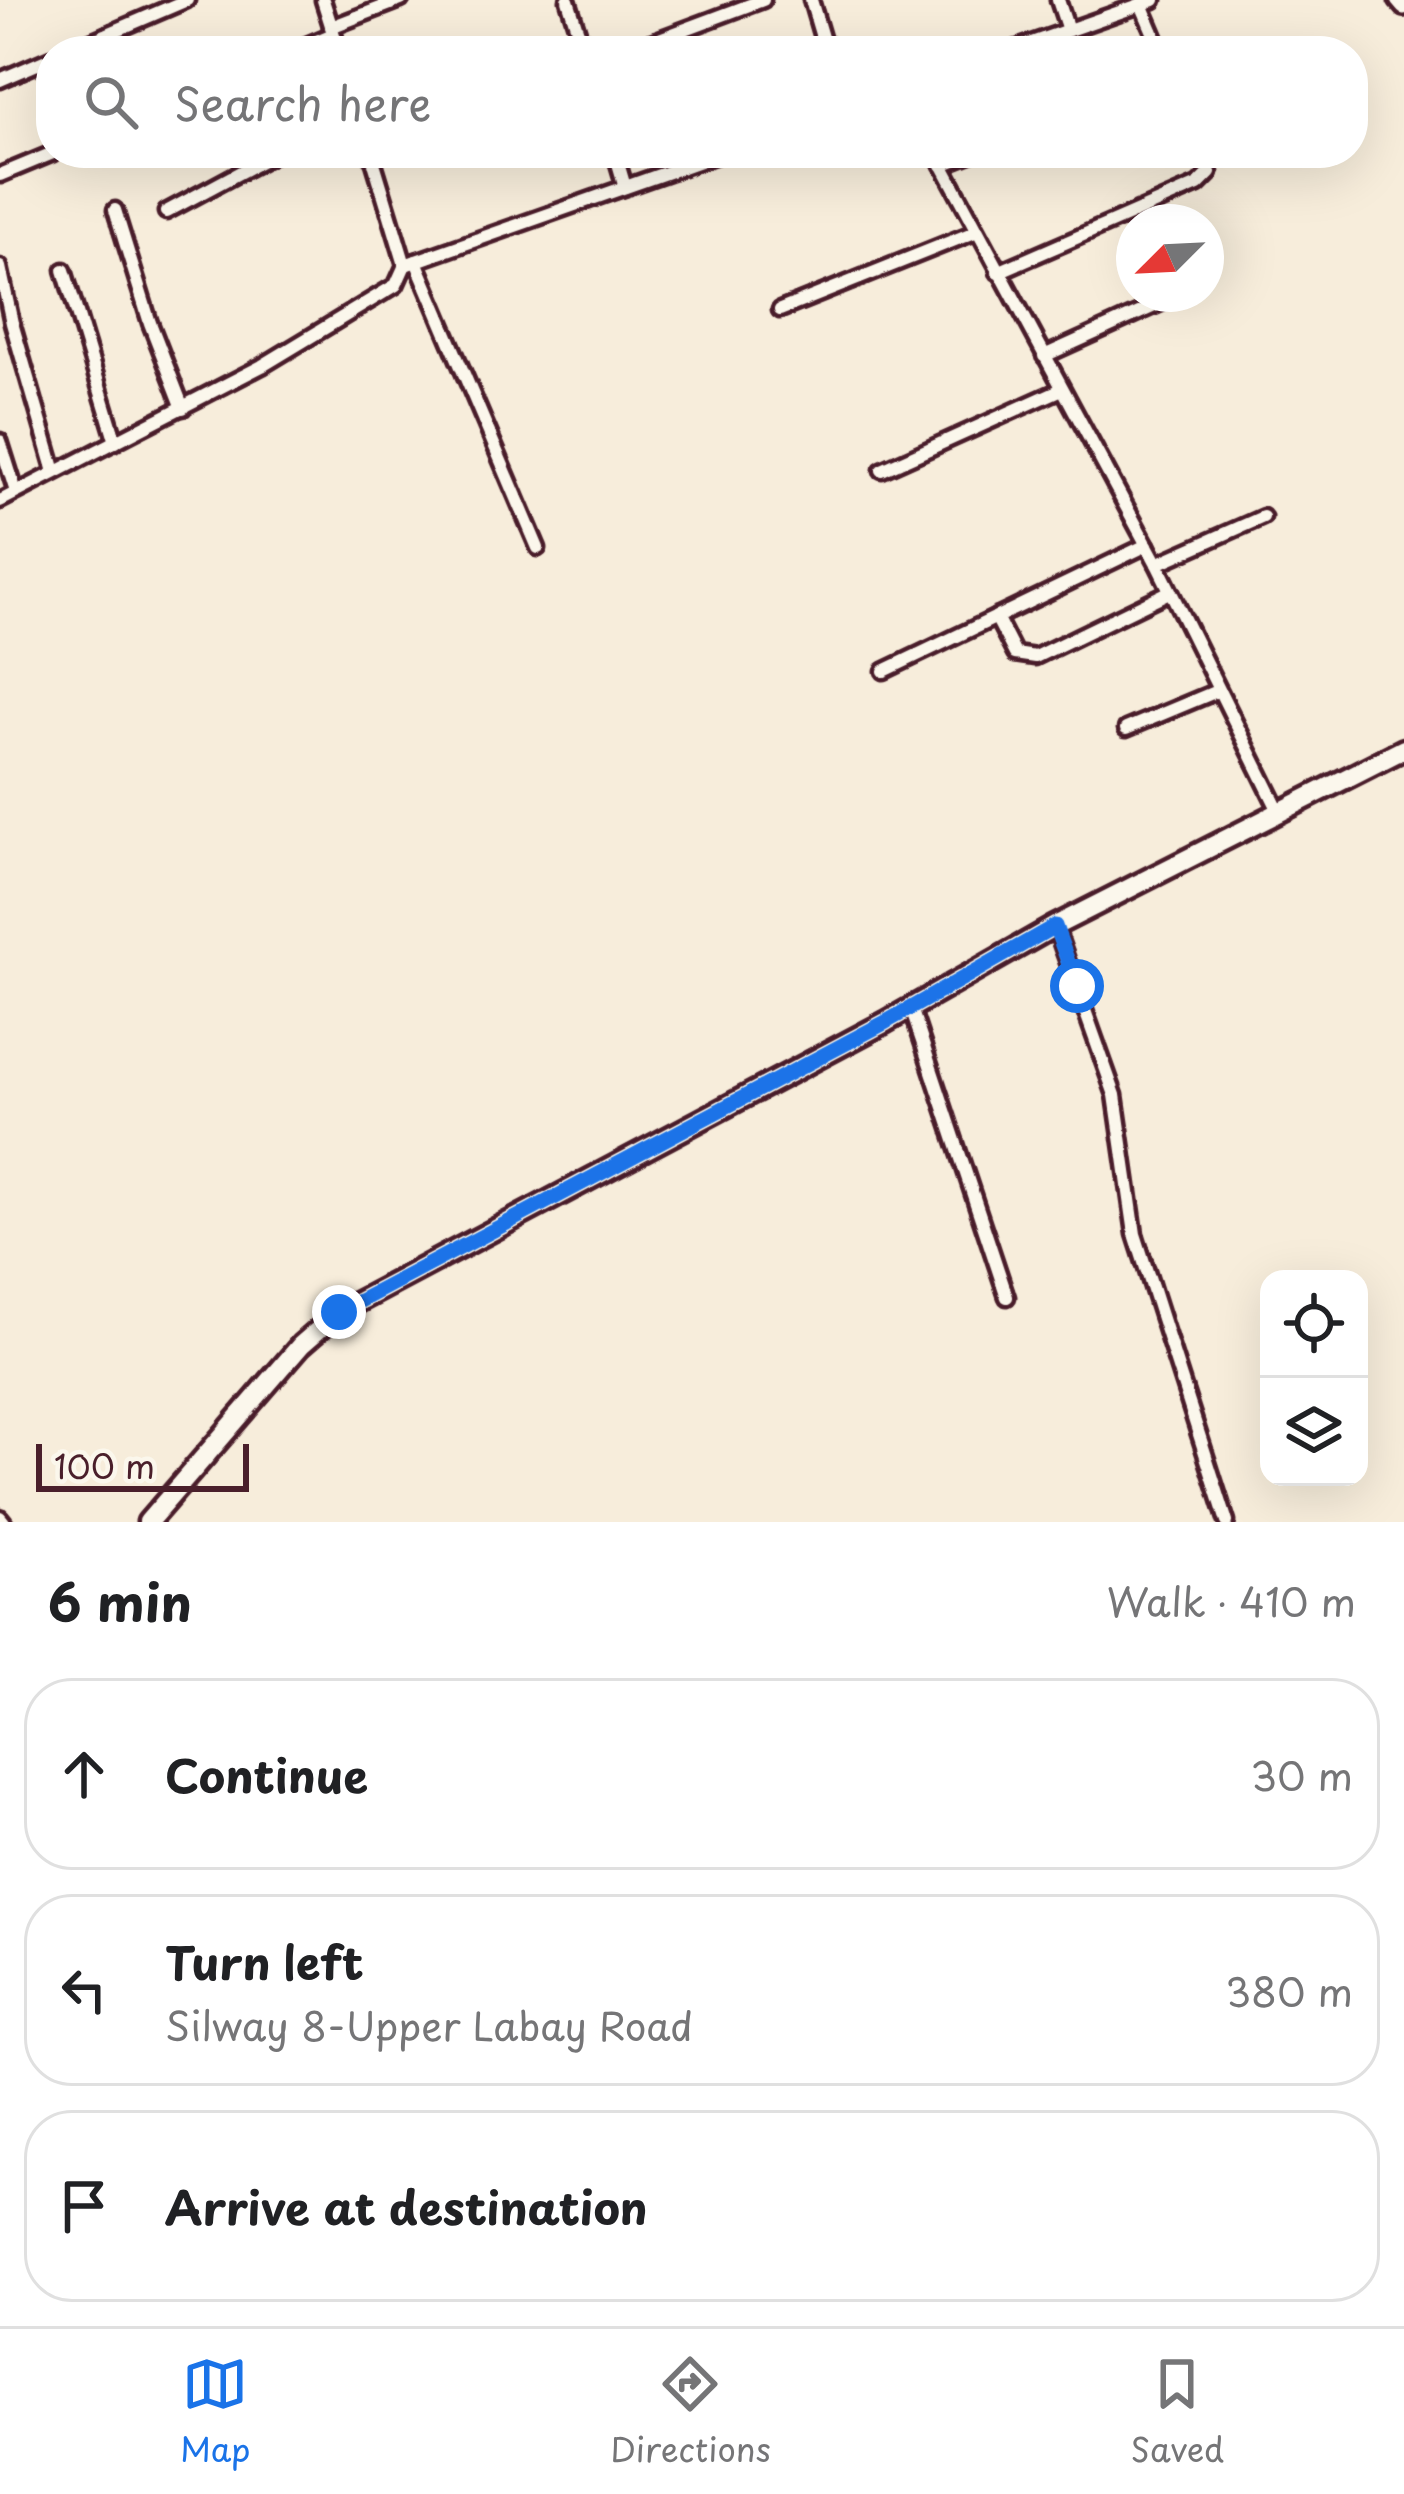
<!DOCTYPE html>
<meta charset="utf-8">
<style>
body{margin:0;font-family:"Playpen Sans",sans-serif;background:#f2f2f2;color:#202124}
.controls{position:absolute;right:36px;bottom:36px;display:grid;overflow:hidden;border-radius:24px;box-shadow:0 12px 48px #0002}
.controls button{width:108px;height:108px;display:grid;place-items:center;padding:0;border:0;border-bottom:3px solid #e0e0e0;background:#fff;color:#202124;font:60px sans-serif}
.compass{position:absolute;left:1116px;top:204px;width:108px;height:108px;border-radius:50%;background:#fff;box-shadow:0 12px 48px #0002;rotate:246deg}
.scale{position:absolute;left:36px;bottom:30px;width:213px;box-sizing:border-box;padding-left:12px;border:6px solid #4a1f2b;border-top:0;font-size:33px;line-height:42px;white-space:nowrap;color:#4a1f2b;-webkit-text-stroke:9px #fbf7ec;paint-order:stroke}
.stop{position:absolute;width:36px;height:36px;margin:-27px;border:9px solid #1a73e8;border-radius:50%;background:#fff}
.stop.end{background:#1a73e8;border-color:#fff;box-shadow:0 3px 12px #0008}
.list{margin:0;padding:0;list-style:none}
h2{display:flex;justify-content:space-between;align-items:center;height:156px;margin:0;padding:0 48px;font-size:51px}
h2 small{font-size:39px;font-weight:400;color:#757577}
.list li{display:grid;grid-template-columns:78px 1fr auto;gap:36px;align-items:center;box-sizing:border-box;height:192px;margin:0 24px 24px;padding:0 24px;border:3px solid #e0e0e0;border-radius:48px}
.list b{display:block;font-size:45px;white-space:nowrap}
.list p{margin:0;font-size:39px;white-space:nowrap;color:#757577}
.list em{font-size:39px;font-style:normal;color:#757577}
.icon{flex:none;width:66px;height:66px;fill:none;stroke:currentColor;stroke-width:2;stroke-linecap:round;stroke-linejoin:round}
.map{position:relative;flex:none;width:1404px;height:1522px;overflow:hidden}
.search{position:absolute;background:#fff;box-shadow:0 12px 48px #0002;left:36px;right:36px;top:36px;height:132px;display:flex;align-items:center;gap:30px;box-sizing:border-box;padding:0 42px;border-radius:48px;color:#757577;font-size:45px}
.sheet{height:804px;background:#fff}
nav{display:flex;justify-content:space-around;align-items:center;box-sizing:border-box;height:168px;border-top:3px solid #e0e0e0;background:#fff;font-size:33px;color:#757577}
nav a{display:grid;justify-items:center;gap:6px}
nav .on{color:#1a73e8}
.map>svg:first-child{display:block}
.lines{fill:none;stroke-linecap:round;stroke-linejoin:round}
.minor-casing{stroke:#4a1f2b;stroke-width:21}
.tertiary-casing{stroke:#4a1f2b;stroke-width:24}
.secondary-casing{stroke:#4a1f2b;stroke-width:27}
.minor{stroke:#fbf7ec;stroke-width:12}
.tertiary{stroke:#fbf7ec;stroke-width:15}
.secondary{stroke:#fbf7ec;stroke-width:18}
.route{stroke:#1a73e8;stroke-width:15}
</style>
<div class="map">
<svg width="1404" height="1522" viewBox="0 0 1404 1522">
<rect width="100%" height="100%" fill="#f7eddb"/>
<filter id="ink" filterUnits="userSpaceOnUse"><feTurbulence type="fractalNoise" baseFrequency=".00833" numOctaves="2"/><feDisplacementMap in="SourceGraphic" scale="24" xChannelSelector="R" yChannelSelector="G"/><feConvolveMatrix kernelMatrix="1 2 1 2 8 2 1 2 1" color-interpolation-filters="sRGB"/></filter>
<g filter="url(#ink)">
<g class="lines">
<g class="minor-casing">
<g id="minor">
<path d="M323,0L339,51"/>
<path d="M568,0L584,51"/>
<path d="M811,0L826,51"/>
<path d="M1058,0L1068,30"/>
<path d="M1141,4L1161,51"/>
<path d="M331,27L401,0"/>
<path d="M68,51L187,0"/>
<path d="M293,51L333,34"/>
<path d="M627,51L763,0"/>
<path d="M1009,51L1154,0"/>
<path d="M0,80L51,58"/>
<path d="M615,153L625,187"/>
<path d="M936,153L1157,564L1280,813"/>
<path d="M942,165L973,153"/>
<path d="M0,175L53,153"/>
<path d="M115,210L150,323L183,408"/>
<path d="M166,212L276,153"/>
<path d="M416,261L538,548"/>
<path d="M405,265L722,153"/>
<path d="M0,267L12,323L55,472"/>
<path d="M64,270L116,442"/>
<path d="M998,272L1198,185L1210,173L1206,153"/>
<path d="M780,310L975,232"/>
<path d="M1044,356L1181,294"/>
<path d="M0,441L16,492"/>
<path d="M882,470L1062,389"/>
<path d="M0,501L262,366L396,285L405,265L371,153"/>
<path d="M1157,564L1263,517"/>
<path d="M996,617L1015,654L1035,657L1169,592"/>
<path d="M884,671L1147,545"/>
<path d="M1126,729L1217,691"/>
<path d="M1055,926L1115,1095L1135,1234L1227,1522"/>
<path d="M911,1008L1007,1297"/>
<path d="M0,1517L4,1522"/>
</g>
</g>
<g class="tertiary-casing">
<path id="tertiary" d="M1398,0L1404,7"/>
</g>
<g class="secondary-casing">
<path id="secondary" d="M148,1522L301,1345L339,1312L886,1022L1055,926L1404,749"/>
</g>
<use href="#minor" class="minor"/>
<use href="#tertiary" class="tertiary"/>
<use href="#secondary" class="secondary"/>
</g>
</g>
<g class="lines" filter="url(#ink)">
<path class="route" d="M339,1312L886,1022L1055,926L1077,986"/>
</g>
</svg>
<div class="controls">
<button><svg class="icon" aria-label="locate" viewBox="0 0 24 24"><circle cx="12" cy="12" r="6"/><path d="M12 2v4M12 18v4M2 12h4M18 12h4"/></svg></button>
<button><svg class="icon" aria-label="layers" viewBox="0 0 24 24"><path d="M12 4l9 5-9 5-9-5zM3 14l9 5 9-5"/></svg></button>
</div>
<svg class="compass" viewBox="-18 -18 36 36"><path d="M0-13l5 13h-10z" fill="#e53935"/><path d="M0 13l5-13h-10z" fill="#757577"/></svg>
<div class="scale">100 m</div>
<div class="stop" style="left:1077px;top:986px"></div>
<div class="stop end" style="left:339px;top:1312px"></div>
<div class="search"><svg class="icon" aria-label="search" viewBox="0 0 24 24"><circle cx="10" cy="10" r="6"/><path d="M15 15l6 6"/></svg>Search here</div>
</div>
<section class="sheet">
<h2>6 min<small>Walk · 410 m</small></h2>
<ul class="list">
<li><svg class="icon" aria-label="ahead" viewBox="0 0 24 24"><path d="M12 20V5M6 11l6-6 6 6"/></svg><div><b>Continue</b></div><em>30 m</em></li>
<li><svg class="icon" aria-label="left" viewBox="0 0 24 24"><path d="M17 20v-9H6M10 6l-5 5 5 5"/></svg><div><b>Turn left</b><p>Silway 8-Upper Labay Road</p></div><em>380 m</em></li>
<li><svg class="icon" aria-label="arrive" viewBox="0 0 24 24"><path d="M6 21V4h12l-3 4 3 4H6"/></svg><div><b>Arrive at destination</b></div></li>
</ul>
</section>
<nav>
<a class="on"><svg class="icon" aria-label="map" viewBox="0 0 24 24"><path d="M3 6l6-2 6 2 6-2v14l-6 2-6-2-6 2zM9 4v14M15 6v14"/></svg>Map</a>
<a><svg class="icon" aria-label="directions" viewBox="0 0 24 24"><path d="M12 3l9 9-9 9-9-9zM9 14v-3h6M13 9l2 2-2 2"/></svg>Directions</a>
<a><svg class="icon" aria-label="saved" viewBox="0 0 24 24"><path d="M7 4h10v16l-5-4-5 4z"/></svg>Saved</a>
</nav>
